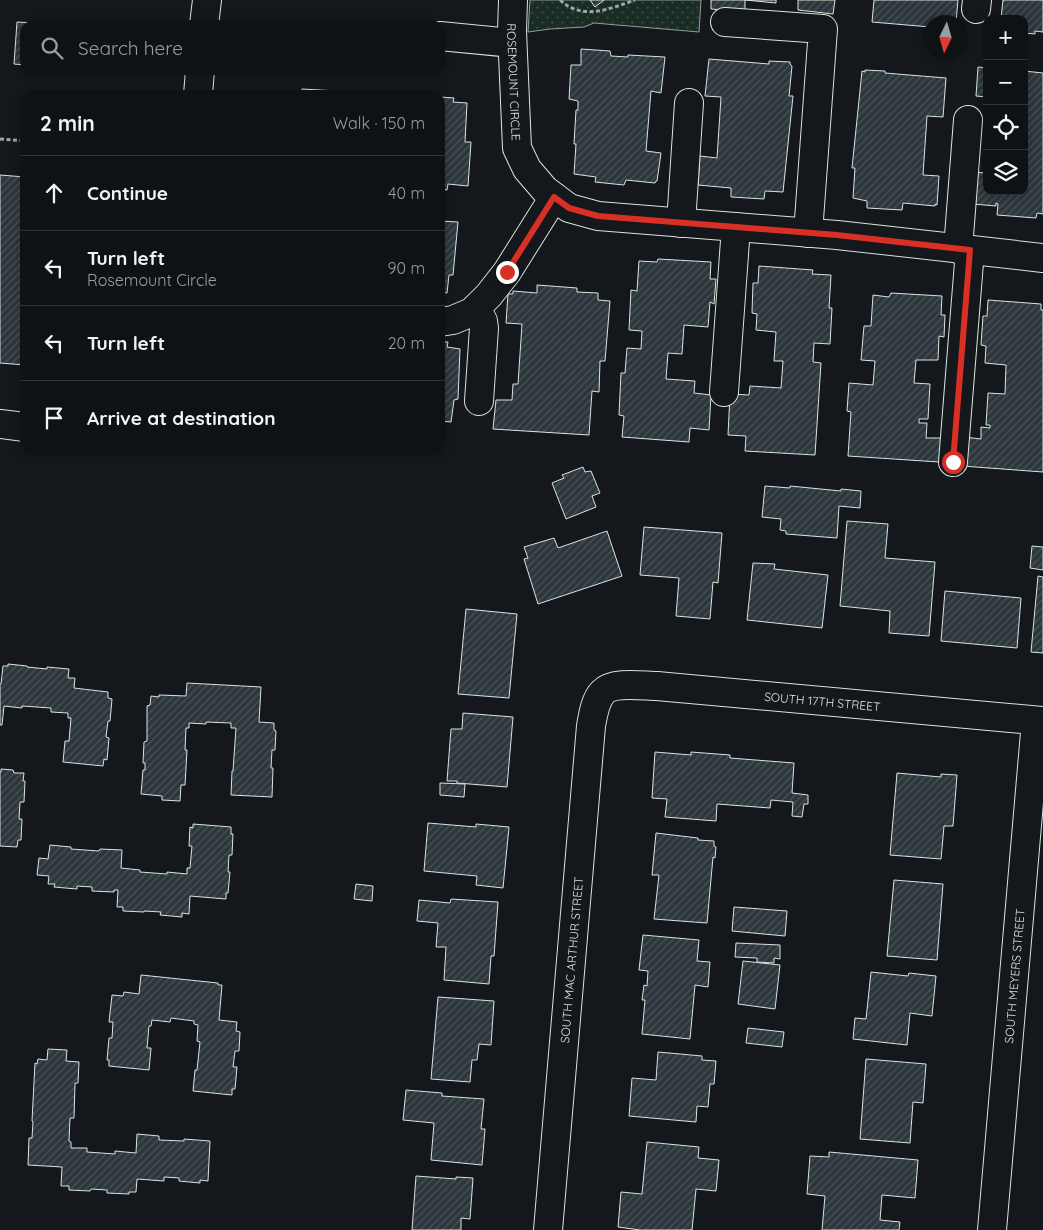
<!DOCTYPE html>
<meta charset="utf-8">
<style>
body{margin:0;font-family:Quicksand,sans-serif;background:#181b1e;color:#f1f3f6}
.controls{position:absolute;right:15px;top:15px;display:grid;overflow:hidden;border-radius:10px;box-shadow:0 2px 8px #0003}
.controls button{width:45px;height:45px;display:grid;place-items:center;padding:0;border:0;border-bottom:1px solid #2f3234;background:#0f1215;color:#f1f3f6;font:25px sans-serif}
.compass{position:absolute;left:923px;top:15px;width:45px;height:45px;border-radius:50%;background:#0f1215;box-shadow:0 2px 8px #0003;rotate:185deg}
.stop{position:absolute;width:15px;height:15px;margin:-11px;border:4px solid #d93025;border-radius:50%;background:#fff}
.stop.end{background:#d93025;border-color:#fff;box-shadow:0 1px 5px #0008}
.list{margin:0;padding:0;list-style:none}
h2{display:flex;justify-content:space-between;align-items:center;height:65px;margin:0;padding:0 20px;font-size:21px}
h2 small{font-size:16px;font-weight:400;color:#9b9ea0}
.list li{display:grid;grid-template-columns:32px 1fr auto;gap:15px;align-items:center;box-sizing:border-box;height:75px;padding:0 20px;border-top:1px solid #2f3234}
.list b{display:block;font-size:19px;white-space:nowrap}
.list p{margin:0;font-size:16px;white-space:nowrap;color:#9b9ea0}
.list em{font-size:16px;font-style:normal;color:#9b9ea0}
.icon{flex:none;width:28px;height:28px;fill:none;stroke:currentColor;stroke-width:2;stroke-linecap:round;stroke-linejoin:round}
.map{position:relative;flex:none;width:1043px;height:1230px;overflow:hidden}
.search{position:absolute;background:#0f1215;box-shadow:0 2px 8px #0003;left:20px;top:20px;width:425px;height:55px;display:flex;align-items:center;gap:12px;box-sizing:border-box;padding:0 18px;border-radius:15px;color:#9b9ea0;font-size:19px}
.panel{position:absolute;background:#0f1215;box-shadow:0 2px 8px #0003;left:20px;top:90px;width:425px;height:365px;border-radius:15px}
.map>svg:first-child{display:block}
.park{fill:url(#park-dots);stroke:#939e99}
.building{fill:url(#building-hatch);stroke:#d8e6dc}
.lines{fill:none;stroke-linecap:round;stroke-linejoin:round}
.minor-casing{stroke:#d8e6dc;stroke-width:30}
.path{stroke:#9da8a2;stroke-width:3;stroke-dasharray:4 2.5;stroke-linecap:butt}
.minor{stroke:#14181c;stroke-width:28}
.route{stroke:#d93025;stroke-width:6}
.labels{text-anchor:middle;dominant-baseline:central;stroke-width:4;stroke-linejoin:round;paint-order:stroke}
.street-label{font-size:12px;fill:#d8e6dc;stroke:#14181c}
</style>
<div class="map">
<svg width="1043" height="1230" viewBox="0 0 1043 1230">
<defs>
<pattern id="park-dots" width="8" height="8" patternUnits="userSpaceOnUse" patternTransform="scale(1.25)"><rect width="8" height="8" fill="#1a2d24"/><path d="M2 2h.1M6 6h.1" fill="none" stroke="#3b4b43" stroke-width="1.8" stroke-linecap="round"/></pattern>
<pattern id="building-hatch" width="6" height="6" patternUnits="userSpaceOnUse" patternTransform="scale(1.25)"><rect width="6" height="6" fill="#2c363c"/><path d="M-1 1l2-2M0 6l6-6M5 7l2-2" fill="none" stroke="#4a5358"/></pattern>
</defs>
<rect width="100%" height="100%" fill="#14181c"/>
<path class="park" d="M530,0H701L699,32L594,23L584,27L550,29L528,32Z"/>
<g class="building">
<path d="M590,0H604L595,7Z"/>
<path d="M711,0H776V3L745,0V12L711,9Z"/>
<path d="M798,0H835L833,14L798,10Z"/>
<path d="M874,0H958L956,22H930V27L872,22Z"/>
<path d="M1003,0H1043V32L1035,31V34L1024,33V19H1001Z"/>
<path d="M17,22L55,24L25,25V65L14,64Z"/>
<path d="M581,49L610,51L611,56L628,57V55L665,57L661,93L651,91L646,151L661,153L657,181H656L655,183L626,180L624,185L595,182L596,177L574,174L576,144H574L576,110H578V101L569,99L571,65H581Z"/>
<path d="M709,59L769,64V61L790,62V64L792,66L789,96H793L783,192L765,191L764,199L731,197V188L698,185L700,156L717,158L721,97L705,96Z"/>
<path d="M978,67L987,68V97L976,96Z"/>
<path d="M865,70L885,71V73L946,78L943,117L927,116L923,175L939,176L937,205L935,204V206L903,203L902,210L867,208V201L853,198L855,168H852L862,71L865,72Z"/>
<path d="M1024,71L1043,73V214L1037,213L1036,218L997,215L998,204L996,203V206L973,204V172L987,173V191H1024Z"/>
<path d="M302,89L410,95H301Z"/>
<path d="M440,97L454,98L453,102L467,103L465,142H471L468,186L448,184L447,190L440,189Z"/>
<path d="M0,175L25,177V365L0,363Z"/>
<path d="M440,221L458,222L453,275H449L447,293L440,292Z"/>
<path d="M658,259L711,262L710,279H716L714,304L710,302L708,327L684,325L682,354L668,353L666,379L695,381L694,393L711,395L709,430L690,428L689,442L622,437L624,416L619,415L621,373H625L627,348L641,349L642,331L629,330L631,290L637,291L639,261L657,262Z"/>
<path d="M759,266L813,270L812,274L831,275L829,308H832L830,344L814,343L813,362L821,363L815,455L745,451L746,436L728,435L730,394L749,395L750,386L781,388L783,361H774L776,332L756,330L757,314L752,313L753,283H758Z"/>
<path d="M537,285L577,288V292L598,293V300L610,301L605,361H600L599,392L592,391L589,435L493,429L496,400H512L513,384H518L522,324L506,323L508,294H513V291L537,293Z"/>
<path d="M891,293L942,296L941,315H945L944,337L939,336L938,360H916L914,383L930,384L928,419H919V423H927L926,438H941L939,462L848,456L851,412L847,411L849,383L873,385L875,361L861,360L864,326H871L873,295L889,297Z"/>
<path d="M988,300L1041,304V310H1043V472L962,466L964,437L981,439V427L990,428V425H986L988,393L1005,394L1006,365L985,363L986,346L981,345L983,316H987Z"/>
<path d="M440,342H448L447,347L460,349L458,399L454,400L451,422L440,421Z"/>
<path d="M583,467L585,472L591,471L600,493L592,496L596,507L566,519L552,483L564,478L562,475Z"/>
<path d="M765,486L790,488V486L841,491V489L861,491L860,508L839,506L837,538L786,534V531L780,530L781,519L762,517Z"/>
<path d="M847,521L888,524L885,558L935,562L929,636L889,633L890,611L840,606Z"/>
<path d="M644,527L722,533L718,583L713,582L710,619L676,616L679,578L640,575Z"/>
<path d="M607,531L622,576L538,604L524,559L528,558L524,547L554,538L558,548Z"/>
<path d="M1032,546L1043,547V570L1030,568Z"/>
<path d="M753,563L775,564L774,569L828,575L822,628L747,620Z"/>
<path d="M1038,576L1043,577V653L1031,652Z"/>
<path d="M945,591L1021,598L1017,648L941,641Z"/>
<path d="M466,609L517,614L509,698L458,694Z"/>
<path d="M8,664L27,666V667L47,669V667L69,669L68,678H75L74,688L108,692V698L112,699L110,721H108L106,737L109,738L107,760L104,759L103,766L63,762L65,741H69L71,718H68V713L51,712V708L22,706V708L4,706L2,725H0V684H1L3,666H8Z"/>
<path d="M187,683L261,687L259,722L274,723V730L276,731L275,750H272L271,768H273L272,797L231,795L232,771H233L236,728H231V723L206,722V724L189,723V728H186L185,750H187L185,785H181L180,801L162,800V796L141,794L143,770H145V763H143L144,742L147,741V706L150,705L151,696L159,697V695L186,696Z"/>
<path d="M463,713L513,717L507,787L457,783V781H447L451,729H462Z"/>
<path d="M655,752L691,755V752L730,755V758L794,763L792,793L808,795V804H804L802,817L792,816L793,802L771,800L770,808L717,804L716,821L665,817L667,799L652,798Z"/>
<path d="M1,769L13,770L14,773H24L23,781H25L24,802H20L19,819H22L21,840H18L17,847L0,846V772H1Z"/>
<path d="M897,773L941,777V774L957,775L953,826H944L941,859L890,855Z"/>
<path d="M440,783L465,784L464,797L440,795Z"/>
<path d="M428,823L476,827V824L509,827L503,888L476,885L477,876L424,871Z"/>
<path d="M193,824L231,827V834H233L232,855H229L228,872H230L228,893H226V899L190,896L189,914L182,913V917L160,915L161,912L144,911V912L123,911V907H117L118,890H114V892L92,891V887L77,886V889L54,887L55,884H48L49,876L37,875L39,858L48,859L50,845L71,847V849L99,851L100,849L122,850L121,868L140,870V872L167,874V872L187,874V868H190L192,846H189L190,827L193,828Z"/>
<path d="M656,833L698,838V840L714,841V846L716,847L715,858L713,857L707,923L654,919L659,875H652Z"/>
<path d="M894,880L943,884L937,960L887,956Z"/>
<path d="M356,884L373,886L372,901L354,899Z"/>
<path d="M451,899L498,902L494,956H491L489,984L444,980L446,947H436L438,923L417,921L419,900L450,903Z"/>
<path d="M734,907L787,911L785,936L732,931Z"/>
<path d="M643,935L699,940L697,961L710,962L708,987L695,985L690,1039L642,1034L645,1000H642L644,985L647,986L648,971L639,970Z"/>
<path d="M736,943L780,945V959L774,958V963L757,962V958L735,957Z"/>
<path d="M743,961L780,965L775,1009L738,1004Z"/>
<path d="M871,972L908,976L909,973L936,976L932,1016L910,1013L907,1045L853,1039L855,1018L866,1019Z"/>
<path d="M141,975L218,983V985H222L219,1020L237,1022L236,1031L240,1032L239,1051H235L233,1067H237L235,1089H232V1095L193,1091L195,1070H197L200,1042L197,1041L198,1025L194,1024V1021L171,1018L170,1022L152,1020L151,1026H149L147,1048H151L149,1070L109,1066V1060H107L109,1038H112L113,1022H109L112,995L123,996L124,992L139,994Z"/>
<path d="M438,997L494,1001L491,1045L479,1044L477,1060H472L470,1082L431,1079Z"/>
<path d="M748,1028L784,1032L782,1047L746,1043Z"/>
<path d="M48,1049L67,1050L66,1061L79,1062L78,1083H75L74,1118H70L69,1141L71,1142V1148H87V1152L115,1154V1151L136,1153L137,1134L159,1136V1140L184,1141V1139L210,1141L208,1181L200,1180V1183L179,1181V1178L164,1177V1181L137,1179L136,1192H129V1194L107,1193V1190L91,1189L90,1191L69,1190V1186H61L62,1167L28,1165L29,1138H32L33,1122L32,1121L35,1063L37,1064L38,1059L47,1060Z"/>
<path d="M658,1052L702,1056V1060L716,1061L714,1084H710L708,1107L697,1106L696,1122L629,1116L632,1078L656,1080Z"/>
<path d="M866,1059L926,1064L923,1103L913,1102L910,1143L860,1139Z"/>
<path d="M406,1090L442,1093V1096L484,1099L481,1129H485L482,1165L431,1160L434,1123L403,1120Z"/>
<path d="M647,1142L699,1147L698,1158L719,1160L716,1191L696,1189L692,1230H640L618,1227L621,1192L642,1194Z"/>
<path d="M829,1152L918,1160L915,1198L882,1195L880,1220L900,1222L899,1230H822L825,1196L807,1194L810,1156L829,1157Z"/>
<path d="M416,1176L456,1179V1177L473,1178L470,1219L461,1218V1230H412Z"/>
</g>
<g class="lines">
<g class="minor-casing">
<g id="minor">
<path id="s1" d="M513,0L512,31L517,148L527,169L545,190L569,208L598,216L837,235L1043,258"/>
<path d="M976,9L977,0"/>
<path d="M725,22L823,29L808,233"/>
<path d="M204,25L207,0"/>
<path d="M440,36L512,43"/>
<path d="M198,95L200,70"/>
<path d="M681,223L689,103"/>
<path d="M958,249L968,120"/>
<path d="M476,308L483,321L484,328L479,401"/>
<path d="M440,322L453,320L472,312L489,295L507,272L554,197"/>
<path d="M724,392L736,227"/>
<path d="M0,424L25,427"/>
<path d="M953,462L970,250"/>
<path id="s2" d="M548,1230L591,726C593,715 595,700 603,692C613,681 644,686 657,686L1043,721"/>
<path id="s3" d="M992,1230L1036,721"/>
</g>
</g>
<g class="path">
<path d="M560,0C583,21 609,9 635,0"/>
<path d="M0,139L25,141"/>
</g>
<use href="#minor" class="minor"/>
</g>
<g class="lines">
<path class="route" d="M507,272L554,197L569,208L598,216L837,235L970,250L953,462"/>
</g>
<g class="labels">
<g class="street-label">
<text stroke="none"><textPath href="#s1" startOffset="82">ROSEMOUNT CIRCLE</textPath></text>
<text stroke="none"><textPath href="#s2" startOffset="764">SOUTH 17TH STREET</textPath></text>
<text stroke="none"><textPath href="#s2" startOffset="271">SOUTH MAC ARTHUR STREET</textPath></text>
<text stroke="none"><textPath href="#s3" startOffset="255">SOUTH MEYERS STREET</textPath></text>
</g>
</g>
</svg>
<div class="controls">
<button>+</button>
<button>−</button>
<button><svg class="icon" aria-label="locate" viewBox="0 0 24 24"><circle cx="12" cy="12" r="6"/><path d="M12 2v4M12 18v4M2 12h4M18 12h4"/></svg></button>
<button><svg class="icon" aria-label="layers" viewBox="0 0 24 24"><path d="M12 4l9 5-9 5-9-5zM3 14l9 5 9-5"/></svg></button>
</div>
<svg class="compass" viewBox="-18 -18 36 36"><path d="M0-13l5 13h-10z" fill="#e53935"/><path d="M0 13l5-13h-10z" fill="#9b9ea0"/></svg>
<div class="stop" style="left:953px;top:462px"></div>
<div class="stop end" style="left:507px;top:272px"></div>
<div class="search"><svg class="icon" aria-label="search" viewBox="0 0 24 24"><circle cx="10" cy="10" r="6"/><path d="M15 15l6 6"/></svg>Search here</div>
<section class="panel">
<h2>2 min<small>Walk · 150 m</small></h2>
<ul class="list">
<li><svg class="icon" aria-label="ahead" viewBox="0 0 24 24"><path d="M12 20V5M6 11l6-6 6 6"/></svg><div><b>Continue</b></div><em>40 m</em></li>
<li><svg class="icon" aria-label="left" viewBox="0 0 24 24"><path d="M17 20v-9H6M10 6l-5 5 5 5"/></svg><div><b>Turn left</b><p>Rosemount Circle</p></div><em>90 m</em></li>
<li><svg class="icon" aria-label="left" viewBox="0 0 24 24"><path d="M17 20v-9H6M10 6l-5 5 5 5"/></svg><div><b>Turn left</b></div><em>20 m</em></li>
<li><svg class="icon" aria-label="arrive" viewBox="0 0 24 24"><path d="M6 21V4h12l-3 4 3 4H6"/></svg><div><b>Arrive at destination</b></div></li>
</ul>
</section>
</div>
